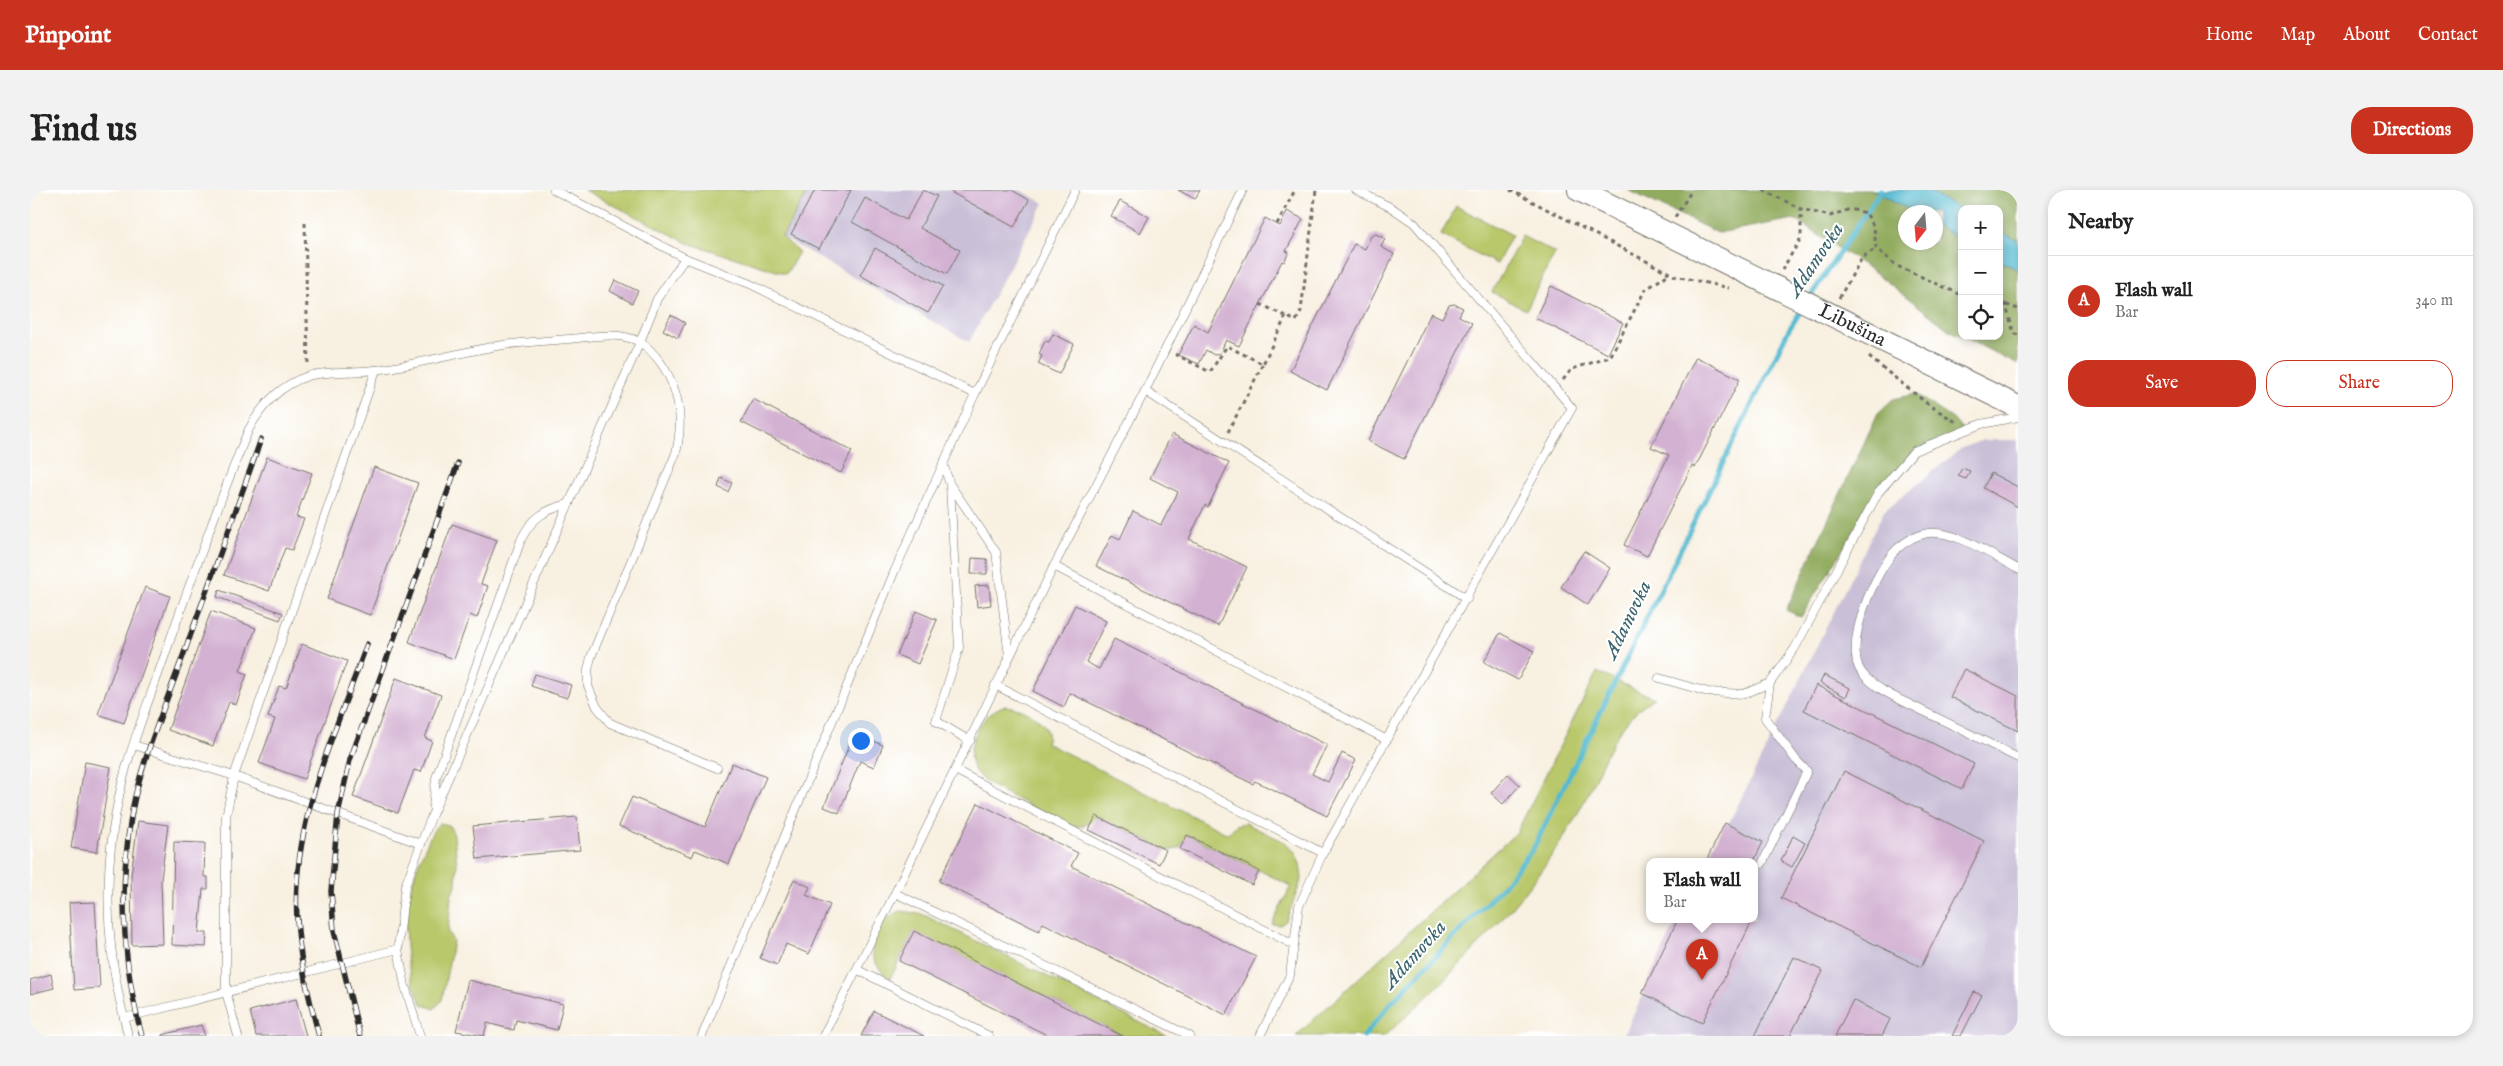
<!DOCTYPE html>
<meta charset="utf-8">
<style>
body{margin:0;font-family:"IM FELL English",serif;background:#f2f2f2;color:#222}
.controls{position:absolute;right:15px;top:15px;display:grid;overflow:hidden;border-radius:10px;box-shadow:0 2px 8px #0003}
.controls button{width:45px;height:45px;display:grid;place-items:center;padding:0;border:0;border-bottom:1px solid #e0e0e0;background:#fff;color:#222;font:25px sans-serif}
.compass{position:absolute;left:1868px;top:15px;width:45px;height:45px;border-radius:50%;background:#fff;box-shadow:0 2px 8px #0003;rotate:196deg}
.you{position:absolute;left:830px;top:550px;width:18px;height:18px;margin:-12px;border:4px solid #fff;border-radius:50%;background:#1a73e8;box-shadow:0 0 0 8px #1a73e833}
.badge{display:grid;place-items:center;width:32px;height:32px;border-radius:50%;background:#c8321e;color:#fff;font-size:16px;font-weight:700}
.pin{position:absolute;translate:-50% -41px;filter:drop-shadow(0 1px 2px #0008)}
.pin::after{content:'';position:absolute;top:26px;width:18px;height:15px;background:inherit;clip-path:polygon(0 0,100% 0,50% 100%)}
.popup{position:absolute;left:1616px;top:668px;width:112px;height:65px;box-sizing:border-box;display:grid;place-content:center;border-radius:10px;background:#fff;filter:drop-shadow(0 1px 4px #0005);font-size:16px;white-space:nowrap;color:#767676}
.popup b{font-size:19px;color:#222}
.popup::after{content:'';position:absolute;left:50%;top:100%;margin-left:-10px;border:10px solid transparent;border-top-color:#fff}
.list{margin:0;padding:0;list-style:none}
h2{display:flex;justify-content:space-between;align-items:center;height:65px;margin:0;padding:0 20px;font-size:21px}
h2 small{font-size:16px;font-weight:400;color:#767676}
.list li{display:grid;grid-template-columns:32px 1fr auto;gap:15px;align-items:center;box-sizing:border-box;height:90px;padding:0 20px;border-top:1px solid #e0e0e0}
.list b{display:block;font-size:19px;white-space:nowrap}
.list p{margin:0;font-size:16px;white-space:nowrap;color:#767676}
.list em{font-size:16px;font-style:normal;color:#767676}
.actions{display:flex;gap:10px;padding:15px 20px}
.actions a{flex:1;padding:11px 0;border:1px solid #c8321e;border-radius:20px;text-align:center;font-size:18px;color:#c8321e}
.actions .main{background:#c8321e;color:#fff}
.icon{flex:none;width:28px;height:28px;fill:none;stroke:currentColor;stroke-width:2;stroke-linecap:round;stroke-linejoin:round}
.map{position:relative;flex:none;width:1988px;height:846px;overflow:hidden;border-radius:20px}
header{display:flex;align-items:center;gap:30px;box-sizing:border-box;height:70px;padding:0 25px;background:#c8321e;color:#fff}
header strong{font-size:24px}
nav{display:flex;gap:28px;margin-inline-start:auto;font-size:18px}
.intro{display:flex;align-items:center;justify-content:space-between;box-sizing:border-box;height:120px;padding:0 30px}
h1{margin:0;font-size:35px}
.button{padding:12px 22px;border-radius:20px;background:#c8321e;color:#fff;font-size:18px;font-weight:700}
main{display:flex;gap:30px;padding:0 30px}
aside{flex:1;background:#fff;border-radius:20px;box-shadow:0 2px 8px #0003}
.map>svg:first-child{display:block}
.industrial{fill:#c9bfd7}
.green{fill:#b9c86b;stroke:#727a4b}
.forest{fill:#92ac5f;stroke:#5e6c45}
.water{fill:#52bad0;stroke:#3e727e}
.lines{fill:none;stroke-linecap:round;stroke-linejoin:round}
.stream{stroke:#52bad0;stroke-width:5}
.building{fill:#d3b1d2}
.lane-casing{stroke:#73706a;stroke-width:9}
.secondary-casing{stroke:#73706a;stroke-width:24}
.path{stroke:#73706a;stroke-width:3;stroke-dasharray:4 4;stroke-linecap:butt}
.lane{stroke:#fff;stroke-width:8}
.secondary{stroke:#fff;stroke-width:22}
.rail-casing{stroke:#2b2b2b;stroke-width:5.5}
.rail{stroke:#fff;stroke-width:4;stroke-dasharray:11;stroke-linecap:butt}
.labels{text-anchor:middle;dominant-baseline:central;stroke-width:4;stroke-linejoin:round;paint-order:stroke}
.street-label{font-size:20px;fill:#2b2b2b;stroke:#fff}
.water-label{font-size:21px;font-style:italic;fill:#3b646d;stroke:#fff}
</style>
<header>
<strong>Pinpoint</strong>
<nav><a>Home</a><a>Map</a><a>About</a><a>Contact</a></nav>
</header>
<div class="intro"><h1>Find us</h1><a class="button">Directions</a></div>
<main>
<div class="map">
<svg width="1988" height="846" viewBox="0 0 1988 846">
<rect width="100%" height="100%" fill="#fff"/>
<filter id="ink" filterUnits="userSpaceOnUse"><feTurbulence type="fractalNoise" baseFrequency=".02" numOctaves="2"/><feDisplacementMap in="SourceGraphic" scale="10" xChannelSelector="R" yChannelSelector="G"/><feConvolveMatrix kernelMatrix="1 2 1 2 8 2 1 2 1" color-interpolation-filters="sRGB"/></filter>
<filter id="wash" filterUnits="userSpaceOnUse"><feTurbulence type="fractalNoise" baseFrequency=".0096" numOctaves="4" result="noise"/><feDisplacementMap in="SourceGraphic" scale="20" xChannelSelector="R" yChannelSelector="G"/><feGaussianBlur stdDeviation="1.12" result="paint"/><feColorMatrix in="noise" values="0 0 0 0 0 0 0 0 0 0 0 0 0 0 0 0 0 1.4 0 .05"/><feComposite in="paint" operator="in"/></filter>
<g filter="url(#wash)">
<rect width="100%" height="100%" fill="#f8f0e0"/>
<g class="industrial">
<path d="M778,0H990L1014,13L939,152L752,47Z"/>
<path d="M1953,250H1988V846H1593L1651,729H1724V671H1680L1854,321L1932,258Z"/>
</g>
<g class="green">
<path d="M554,0H779L752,47L769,62L756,84L658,53Z"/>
<path d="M1426,16L1482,45L1467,74L1411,45Z"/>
<path d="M1492,46L1525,63L1496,120L1462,102Z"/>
<path d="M1567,482L1624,508C1587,529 1573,574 1555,610C1507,703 1431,776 1355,846H1266L1487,642Z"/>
<path d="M973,516C991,516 1025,532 1016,553L1198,644L1206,635L1215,633L1255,652L1265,662L1270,674L1272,688L1256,731L1250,735L1242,734L1261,696L1158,645L1149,658L1139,661L1066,626C1059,634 1054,637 1043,636C1023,626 960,599 948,585C938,573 939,559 945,545C950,532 960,521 973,516Z"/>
<path d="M410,633L419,635L424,645L427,674L426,695L421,706L418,742L423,751L412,810L404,819L392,814C366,769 374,701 396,656C400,648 403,638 410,633Z"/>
<path d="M871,721L892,724L1137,846H1093L884,742L860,789C831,768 839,731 871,721Z"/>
</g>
<g class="forest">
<path d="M1598,0H1843L1884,22H1876V52H1906V35L1932,49V146L1919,140L1846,83L1764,29L1688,43Z"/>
<path d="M1896,0H1988V51L1969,40V19L1932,20Z"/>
<path d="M1969,70L1988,80V175L1932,146H1969Z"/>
<path d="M1885,204L1923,229L1933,241L1884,261L1848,303L1771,427L1756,420L1848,223L1863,209Z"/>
</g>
<g class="water">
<path d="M1843,0H1896L1932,20V49L1906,35V22H1884Z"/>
<path d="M1969,40L1988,51V80L1969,70Z"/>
</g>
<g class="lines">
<g class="stream">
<path d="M1780,107L1851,0"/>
<path d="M1334,846L1362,812L1473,696L1503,659L1758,141L1774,116"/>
</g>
</g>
<g id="blocks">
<g class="building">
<path d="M785,0H821L789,59L761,44Z"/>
<path d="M893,0L907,6L890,38L930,60L917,84L822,32L835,8L876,30Z"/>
<path d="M917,0H982L999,10L984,37Z"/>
<path d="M1148,0H1170L1165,9Z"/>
<path d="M1090,11L1119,27L1110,43L1081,26Z"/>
<path d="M1257,21L1273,29L1256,61L1259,62L1254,72L1252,71L1209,156L1196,150L1190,163L1184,165L1176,160L1169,174L1148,165L1164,134L1178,142L1235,28L1250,36Z"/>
<path d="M1346,44L1355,49L1351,57L1364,64L1297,200L1260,181L1324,54L1335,59L1341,46Z"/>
<path d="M845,58L913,96L898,123L830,85Z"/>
<path d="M585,90L608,101L602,113L580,101Z"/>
<path d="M1521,96L1593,133L1578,164L1505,128Z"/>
<path d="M1424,114L1433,118L1429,126L1442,133L1374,269L1338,251L1401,123L1412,128L1419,115Z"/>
<path d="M641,125L655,133L648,148L633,140Z"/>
<path d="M1023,144L1044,154L1029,184L1008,174L1012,166L1009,164L1015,151L1019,152Z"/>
<path d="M1666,167L1710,189L1665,278L1662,276L1617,366L1594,355L1639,265L1621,257Z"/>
<path d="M723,209L822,261L811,283L711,232Z"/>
<path d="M1142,244L1199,273L1178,317L1175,315L1159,349L1217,377L1188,436L1066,376L1082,345L1090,349L1103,321L1131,335L1148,302L1120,288Z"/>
<path d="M237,267L282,283L266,327L274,329L262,360L255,358L239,401L194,385Z"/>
<path d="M344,277L388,293L340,425L297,409Z"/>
<path d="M1932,278L1940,281L1936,289L1928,286Z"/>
<path d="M1961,283L1988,297V317L1953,298Z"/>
<path d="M691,288L702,293L698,302L688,297Z"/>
<path d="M422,334L467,350L451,394L458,396L447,428L440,425L424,469L379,452Z"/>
<path d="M1554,361L1580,378L1558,415L1531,397Z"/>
<path d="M942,368L957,369V384H941Z"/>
<path d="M959,395L961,415L947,417L945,396Z"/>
<path d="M115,397L140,406L94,533L68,524Z"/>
<path d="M189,400L253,423L250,430L187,407Z"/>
<path d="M1045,415L1076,431L1056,472L1069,479L1084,449L1297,555L1282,584L1298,592L1312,563L1326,570L1297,626L1225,591L1223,594L1040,503L1034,517L1003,501Z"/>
<path d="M181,421L226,438L210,481L217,484L206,515L199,512L183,556L138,540Z"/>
<path d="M886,421L907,430L888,474L867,465Z"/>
<path d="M1470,443L1504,461L1488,490L1454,472Z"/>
<path d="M272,454L317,471L274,589L229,573L245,529L238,527L249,496L256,498Z"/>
<path d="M1934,479L1988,506V541L1920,507Z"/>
<path d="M505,484L541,495L537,508L501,496Z"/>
<path d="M1794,485L1820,498L1816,507L1790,493Z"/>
<path d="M366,488L411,505L395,548L402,551L391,582L384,580L368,623L323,607Z"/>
<path d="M1786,495L1944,574L1932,599L1774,520Z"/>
<path d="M824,543L853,555L844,577L830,571L809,623L794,617Z"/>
<path d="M55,572L81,577L67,662L41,658Z"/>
<path d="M702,573L736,587L699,674L665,660L662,667L589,636L602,607L675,637Z"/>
<path d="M1814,581L1954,651L1891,777L1751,708Z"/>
<path d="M1478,584L1490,595L1473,614L1461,603Z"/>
<path d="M948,613L1048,663L1041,676L1226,767L1196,825L1013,733L1009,741L909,691Z"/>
<path d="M1066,626L1136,660L1129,674L1059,640Z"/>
<path d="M547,627L550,660L447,669L443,636Z"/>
<path d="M108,631L138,635L131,689L133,754L102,755L101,685Z"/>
<path d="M1695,633L1733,652L1724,671H1676Z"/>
<path d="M1157,645L1229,681L1222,695L1150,659Z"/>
<path d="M1763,646L1775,653L1762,677L1751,671Z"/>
<path d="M144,652L175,653L174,687H178V699H173L169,743H177L176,757L142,755Z"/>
<path d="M764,689L780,697L776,705L800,715L779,764L756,754L747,775L730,768Z"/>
<path d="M65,712L70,798L44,800L39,713Z"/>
<path d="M1648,729H1723L1672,833L1612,803Z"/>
<path d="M884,741L1093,846H1019L869,771Z"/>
<path d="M1764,767L1793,781L1760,846H1725Z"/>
<path d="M21,784L24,798L0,804V790Z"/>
<path d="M438,790L533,814L527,840L486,830L484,840L457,833L454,846L426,841Z"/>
<path d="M1944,802L1952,805L1931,846H1922Z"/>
<path d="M266,809L276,846H226L220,821Z"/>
<path d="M1823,810L1860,829L1852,846H1805Z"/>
<path d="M844,821L894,846H831Z"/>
<path d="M171,835L175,846H132V845Z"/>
</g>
</g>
</g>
<g filter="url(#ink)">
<use href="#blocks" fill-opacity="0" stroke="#73706a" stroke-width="1"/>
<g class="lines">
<g class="lane-casing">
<g id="lane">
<path d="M524,0L655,68L720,94L945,204"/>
<path d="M655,68L627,109L610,152L402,625L375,696L368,759L94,828C73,745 73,661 96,578C108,536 125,495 139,453C164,382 189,311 218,241C231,216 250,195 278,186C298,180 324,183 345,180C386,175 427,163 467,156C491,152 515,151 539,149C562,147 588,141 610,152C618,157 625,165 631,173C650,201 654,230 646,263L561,467L558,480V496L567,517L580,533L687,578"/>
<path d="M1115,201L1437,409"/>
<path d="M913,273L920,295L929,458L906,531L940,551"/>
<path d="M921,296L966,362L979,466"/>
<path d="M1024,376L1357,550"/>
<path d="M1988,379C1964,367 1920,336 1894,344C1884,346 1875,352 1868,358C1846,378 1811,457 1832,483C1847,501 1872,510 1893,521C1925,536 1956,552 1988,568"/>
<path d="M1629,488L1678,502L1714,504L1740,493L1765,458L1848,303L1884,261L1951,234L1988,227"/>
<path d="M965,495L1293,663"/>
<path d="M104,555L204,586L391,654"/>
<path d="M925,580L1262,754"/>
<path d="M403,617L406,588L491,350C501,328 516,319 539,314"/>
<path d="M1732,674L1777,581L1766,570L1735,528L1740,493"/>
<path d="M865,703L1160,846"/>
<path d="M368,759L375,796L390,846"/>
<path d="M828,780L959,846"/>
<path d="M94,828L98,846"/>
<path d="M208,846L196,802V627L204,586L346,180"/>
<path d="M672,846L865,380L945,204L1045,0"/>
<path d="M793,846L865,703L1024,376L1115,201L1213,0"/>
<path d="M1230,846L1260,785L1269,716L1293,663L1542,218L1384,33L1362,18L1326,0"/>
</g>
</g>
<g class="secondary-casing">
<g id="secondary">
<path id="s1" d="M1549,0L1988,217"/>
</g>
</g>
<g class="path">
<path d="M1480,0L1645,86L1699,98"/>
<path d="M1733,0L1771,19L1800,26L1820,19L1836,23L1844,37L1846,58L1867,76L1932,105"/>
<path d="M1645,27L1662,0"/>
<path d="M275,33L278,175"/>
<path d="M1247,34L1265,0"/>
<path d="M1752,80L1771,48V19"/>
<path d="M1809,108L1832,68L1846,58"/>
<path d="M1969,112L1988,119"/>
<path d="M1975,113L1984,143L1988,145"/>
<path d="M1230,114L1266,131L1271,121L1286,0"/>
<path d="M1145,164L1180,182L1197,156L1233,174L1256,126"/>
<path d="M1839,167L1899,215L1926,232"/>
<path d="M1533,190L1542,179L1580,167L1615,100L1640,83"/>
<path d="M1198,242L1233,174"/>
</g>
<use href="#lane" class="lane"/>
<use href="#secondary" class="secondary"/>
<g class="rail-casing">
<g id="rail">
<path d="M112,846C92,773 89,696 102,621C112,567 140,504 158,452C183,384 207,317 231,249"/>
<path d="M289,846C280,812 271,777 268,741C257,642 304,546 337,454"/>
<path d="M330,846L304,741L301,701L308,624L320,570L428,273"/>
</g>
</g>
<use href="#rail" class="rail"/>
</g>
</g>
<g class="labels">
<g class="street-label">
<text stroke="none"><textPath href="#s1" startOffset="305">Libušina</textPath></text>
</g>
<g class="water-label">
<text transform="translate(1786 70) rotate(-56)">Adamovka</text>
<text transform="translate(1598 430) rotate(-64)">Adamovka</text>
<text transform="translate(1385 765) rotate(-48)">Adamovka</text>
</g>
</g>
</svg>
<div class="controls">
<button>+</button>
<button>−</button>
<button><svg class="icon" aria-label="locate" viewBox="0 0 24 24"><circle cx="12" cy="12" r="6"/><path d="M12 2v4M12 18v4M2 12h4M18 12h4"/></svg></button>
</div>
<svg class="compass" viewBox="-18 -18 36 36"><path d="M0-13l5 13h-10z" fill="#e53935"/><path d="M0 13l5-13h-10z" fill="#767676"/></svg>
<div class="you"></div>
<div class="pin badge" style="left:1672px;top:790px">A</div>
<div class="popup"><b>Flash wall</b>Bar</div>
</div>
<aside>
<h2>Nearby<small></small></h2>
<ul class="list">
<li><span class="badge">A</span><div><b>Flash wall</b><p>Bar</p></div><em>340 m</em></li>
</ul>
<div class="actions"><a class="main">Save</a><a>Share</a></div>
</aside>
</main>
